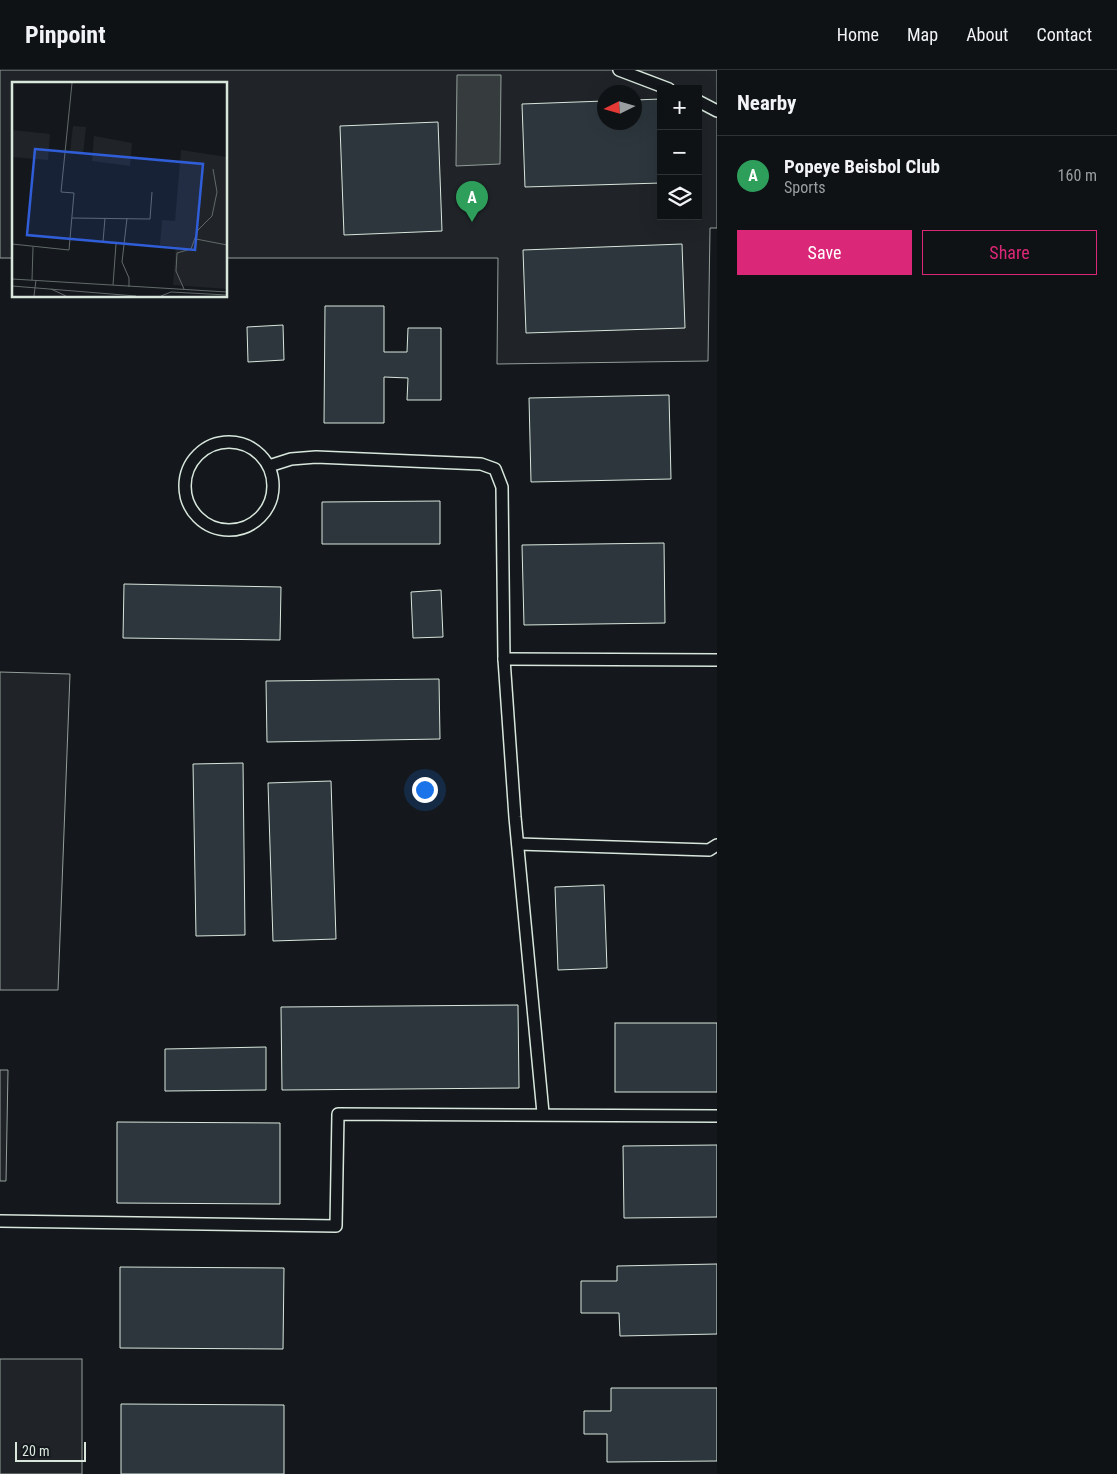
<!DOCTYPE html>
<meta charset="utf-8">
<style>
body{margin:0;font-family:"Roboto Condensed",sans-serif;background:#1d2022;color:#f1f3f6}
.controls{position:absolute;right:15px;top:15px;display:grid;overflow:hidden;border-radius:0px;box-shadow:0 5px 20px #0002}
.controls button{width:45px;height:45px;display:grid;place-items:center;padding:0;border:0;border-bottom:1px solid #2f3234;background:#0f1215;color:#f1f3f6;font:25px sans-serif}
.compass{position:absolute;left:597px;top:15px;width:45px;height:45px;border-radius:50%;background:#0f1215;box-shadow:0 5px 20px #0002;rotate:265deg}
.scale{position:absolute;left:15px;bottom:12px;width:71px;box-sizing:border-box;padding-left:5px;border:2px solid #d8e6dc;border-top:0;font-size:14px;line-height:18px;white-space:nowrap;color:#d8e6dc;-webkit-text-stroke:4px #14181c;paint-order:stroke}
.you{position:absolute;left:424px;top:719px;width:18px;height:18px;margin:-12px;border:4px solid #fff;border-radius:50%;background:#1a73e8;box-shadow:0 0 0 8px #1a73e833}
.badge{display:grid;place-items:center;width:32px;height:32px;border-radius:50%;background:#db2777;color:#fff;font-size:16px;font-weight:700}
.pin{position:absolute;translate:-50% -41px;filter:drop-shadow(0 1px 2px #0008)}
.pin::after{content:'';position:absolute;top:26px;width:18px;height:15px;background:inherit;clip-path:polygon(0 0,100% 0,50% 100%)}
.list{margin:0;padding:0;list-style:none}
h2{display:flex;justify-content:space-between;align-items:center;height:65px;margin:0;padding:0 20px;font-size:21px}
h2 small{font-size:16px;font-weight:400;color:#9b9ea0}
.list li{display:grid;grid-template-columns:32px 1fr auto;gap:15px;align-items:center;box-sizing:border-box;height:80px;padding:0 20px;border-top:1px solid #2f3234}
.list b{display:block;font-size:19px;white-space:nowrap}
.list p{margin:0;font-size:16px;white-space:nowrap;color:#9b9ea0}
.list em{font-size:16px;font-style:normal;color:#9b9ea0}
.actions{display:flex;gap:10px;padding:15px 20px}
.actions a{flex:1;padding:11px 0;border:1px solid #db2777;border-radius:0px;text-align:center;font-size:18px;color:#db2777}
.actions .main{background:#db2777;color:#fff}
.icon{flex:none;width:28px;height:28px;fill:none;stroke:currentColor;stroke-width:2;stroke-linecap:round;stroke-linejoin:round}
.map{position:relative;flex:none;width:717px;height:1404px;overflow:hidden}
header{display:flex;align-items:center;gap:30px;box-sizing:border-box;height:70px;padding:0 25px;background:#0f1215;border-bottom:1px solid #2f3234}
header strong{font-size:24px}
nav{display:flex;gap:28px;margin-inline-start:auto;font-size:18px}
main{display:flex}
aside{flex:1;background:#0f1215}
.map>svg:first-child{display:block}
.green{fill:#202428;stroke:#939e99;fill-rule:evenodd}
.water{fill:#363b3e;stroke:#939e99}
.building{fill:#2c363c;stroke:#d8e6dc}
.lines{fill:none;stroke-linecap:round;stroke-linejoin:round}
.lane-casing{stroke:#d8e6dc;stroke-width:14}
.lane{stroke:#14181c;stroke-width:11}
.inset-road{fill:none;stroke:#626a69;stroke-width:1}
.view{fill:#305dd8;fill-opacity:0.15;stroke:#305dd8;stroke-width:2.5}
.inset-edge{fill:none;stroke:#d8e6dc;stroke-width:2.5}
</style>
<header>
<strong>Pinpoint</strong>
<nav><a>Home</a><a>Map</a><a>About</a><a>Contact</a></nav>
</header>
<main>
<div class="map">
<svg width="717" height="1404" viewBox="0 0 717 1404">
<rect width="100%" height="100%" fill="#14181c"/>
<g class="green">
<path d="M0,0H717V158H710L708,291L497,294L498,188H226V14H14V188H0ZM661,19H698V146H661ZM604,22H634V52H604Z"/>
<path d="M0,602L70,604L58,920H0Z"/>
<path d="M0,1000H8L6,1111H0Z"/>
<rect x="0" y="1289" width="82" height="115"/>
</g>
<path class="water" d="M457,5H501L500,94L456,96Z"/>
<g class="building">
<path d="M661,29V113L525,117L522,34L604,31V52H634V30Z"/>
<path d="M438,52L442,161L344,165L340,56Z"/>
<path d="M682,174L685,258L526,263L523,180Z"/>
<path d="M325,236H384V282H407L408,258H441V330H407L408,308L384,307V353H324Z"/>
<path d="M283,255L284,290L248,292L247,257Z"/>
<path d="M669,325L671,409L531,412L529,328Z"/>
<path d="M440,431V474H322V432Z"/>
<path d="M664,473L665,553L524,555L522,475Z"/>
<path d="M124,514L281,517L280,570L123,568Z"/>
<path d="M441,520L443,567L413,568L411,522Z"/>
<path d="M439,609L440,669L267,672L266,611Z"/>
<path d="M243,693L245,865L196,866L193,694Z"/>
<path d="M331,711L336,869L273,871L268,713Z"/>
<path d="M604,815L607,898L558,900L555,817Z"/>
<path d="M518,935L519,1018L282,1020L281,937Z"/>
<rect x="615" y="953" width="102" height="69"/>
<path d="M266,977V1020L165,1021V979Z"/>
<path d="M117,1052L280,1053V1134L117,1133Z"/>
<path d="M717,1075V1147L624,1148L623,1076Z"/>
<path d="M717,1194V1264L620,1266L619,1243H581V1211H617V1196Z"/>
<path d="M120,1197L284,1198L283,1279L120,1278Z"/>
<path d="M611,1318H717V1391L607,1392V1364H584V1341H611Z"/>
<path d="M121,1334L284,1335V1404H121Z"/>
</g>
<g class="lines">
<g class="lane-casing">
<g id="lane">
<path d="M619,0L669,19"/>
<path d="M698,31L717,41"/>
<circle cx="229" cy="416" r="44"/>
<path d="M269,396L291,389L316,387L481,394L495,399L502,417L504,589L515,747L543,1043"/>
<path d="M504,589L717,590"/>
<path d="M518,774L709,780L717,775"/>
<path d="M0,1151L336,1156L338,1044L717,1046"/>
</g>
</g>
<use href="#lane" class="lane"/>
</g>
<g transform="translate(12 12)">
<rect width="215" height="215" fill="#14181c"/>
<path d="M61,44L74,45L71,72L58,71ZM0,48L38,52L36,78L0,75ZM82,54L120,61L118,84L80,79ZM169,68L215,75V207L161,203L164,165L148,163L150,138L163,139Z" fill="#202428"/>
<path class="inset-road" d="M0,88V109M60,136L138,137L140,110M93,136L91,160L113,162M115,136L110,180L117,196V205M184,157L215,163M0,162L57,168L62,111L49,110L60,1M0,197L215,210M20,198L21,165M101,203L104,162M0,204L124,214M39,207L54,214M172,207L164,189L165,171L179,167L186,148L200,134L205,110L201,87M22,214L24,198M149,214L159,210L215,213"/>
<path class="view" d="M23,67L191,82L183,168L15,153Z"/>
<rect width="215" height="215" class="inset-edge"/>
</g>
</svg>
<div class="controls">
<button>+</button>
<button>−</button>
<button><svg class="icon" aria-label="layers" viewBox="0 0 24 24"><path d="M12 4l9 5-9 5-9-5zM3 14l9 5 9-5"/></svg></button>
</div>
<svg class="compass" viewBox="-18 -18 36 36"><path d="M0-13l5 13h-10z" fill="#e53935"/><path d="M0 13l5-13h-10z" fill="#9b9ea0"/></svg>
<div class="scale">20 m</div>
<div class="you"></div>
<div class="pin badge" style="left:472px;top:152px;background:#2e9e5b">A</div>
</div>
<aside>
<h2>Nearby<small></small></h2>
<ul class="list">
<li><span class="badge" style="background:#2e9e5b">A</span><div><b>Popeye Beisbol Club</b><p>Sports</p></div><em>160 m</em></li>
</ul>
<div class="actions"><a class="main">Save</a><a>Share</a></div>
</aside>
</main>
